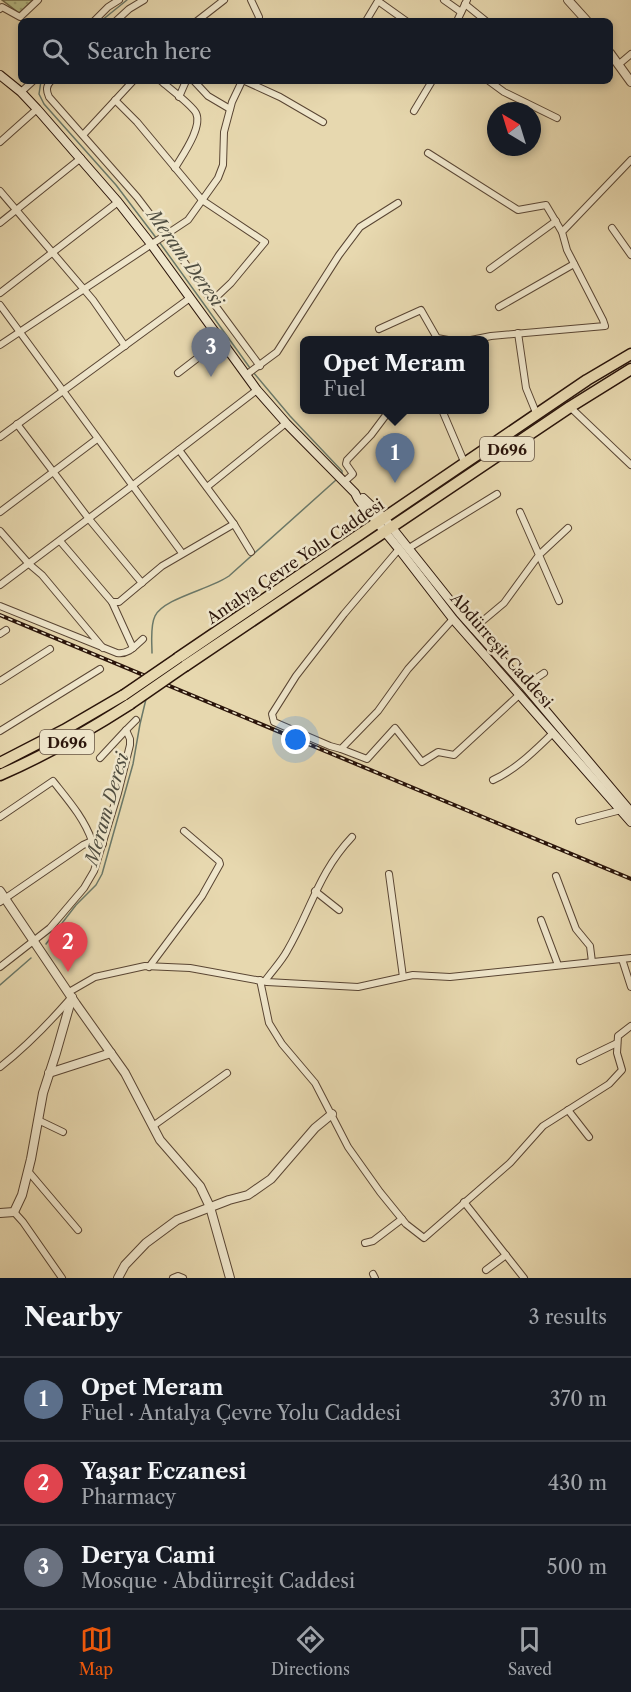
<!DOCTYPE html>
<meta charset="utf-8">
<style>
body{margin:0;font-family:"Libre Caslon Text",serif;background:#242831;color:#f1f3f6}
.compass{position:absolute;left:487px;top:102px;width:54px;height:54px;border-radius:50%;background:#171b24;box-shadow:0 3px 9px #0003;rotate:322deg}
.you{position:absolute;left:296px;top:740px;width:21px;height:21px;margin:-15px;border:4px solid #fff;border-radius:50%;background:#1a73e8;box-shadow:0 0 0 9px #1a73e833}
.badge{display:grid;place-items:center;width:39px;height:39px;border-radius:50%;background:#ea580c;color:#fff;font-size:20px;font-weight:700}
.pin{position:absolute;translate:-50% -50px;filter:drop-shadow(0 2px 3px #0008)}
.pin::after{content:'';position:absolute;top:32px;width:21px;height:18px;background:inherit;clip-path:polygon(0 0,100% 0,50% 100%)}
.popup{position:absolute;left:300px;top:336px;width:189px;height:78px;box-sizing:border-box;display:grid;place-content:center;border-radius:9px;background:#171b24;filter:drop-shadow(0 2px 4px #0005);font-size:20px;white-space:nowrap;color:#9ea1a6}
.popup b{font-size:22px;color:#f1f3f6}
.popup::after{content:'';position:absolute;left:50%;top:100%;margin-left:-12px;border:12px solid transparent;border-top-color:#171b24}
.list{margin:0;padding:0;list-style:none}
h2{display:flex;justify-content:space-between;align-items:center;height:78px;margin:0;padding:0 24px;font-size:26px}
h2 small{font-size:20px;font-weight:400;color:#9ea1a6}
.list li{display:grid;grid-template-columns:39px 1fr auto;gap:18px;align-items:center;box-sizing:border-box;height:84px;padding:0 24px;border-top:2px solid #363941}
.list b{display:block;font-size:22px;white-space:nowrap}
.list p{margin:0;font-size:20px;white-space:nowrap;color:#9ea1a6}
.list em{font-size:20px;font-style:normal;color:#9ea1a6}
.icon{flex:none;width:33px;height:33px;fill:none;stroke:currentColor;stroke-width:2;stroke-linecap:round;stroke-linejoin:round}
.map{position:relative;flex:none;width:631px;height:1278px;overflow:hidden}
.search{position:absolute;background:#171b24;box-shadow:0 3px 9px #0003;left:18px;right:18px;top:18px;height:66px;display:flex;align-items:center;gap:15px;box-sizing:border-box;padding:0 21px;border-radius:9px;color:#9ea1a6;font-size:22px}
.sheet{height:330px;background:#171b24}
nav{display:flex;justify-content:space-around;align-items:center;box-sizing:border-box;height:84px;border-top:2px solid #363941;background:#171b24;font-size:16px;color:#9ea1a6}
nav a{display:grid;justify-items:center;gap:3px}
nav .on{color:#ea580c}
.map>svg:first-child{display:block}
.grass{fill:url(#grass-dots);stroke:#71694a;stroke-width:1.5}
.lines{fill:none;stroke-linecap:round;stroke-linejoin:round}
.stream{stroke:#6b7868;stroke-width:1.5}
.minor-casing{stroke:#594533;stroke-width:8}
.tertiary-casing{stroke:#594533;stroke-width:10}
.secondary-casing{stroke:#2a140a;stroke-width:10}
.trunk-casing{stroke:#2a140a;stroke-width:13}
.minor{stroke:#efe6cb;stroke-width:6}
.tertiary{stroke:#efe6cb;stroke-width:8}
.secondary{stroke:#efe6cb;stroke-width:8}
.trunk{stroke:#e7d8af;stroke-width:10}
.rail-casing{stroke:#2a140a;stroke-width:4}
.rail{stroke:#efe6cb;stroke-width:1.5;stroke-dasharray:4.5;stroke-linecap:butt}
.trunk-bridge-casing{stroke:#2a140a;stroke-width:13;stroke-linecap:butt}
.trunk-bridge{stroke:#e7d8af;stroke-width:10}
.labels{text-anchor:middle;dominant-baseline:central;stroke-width:5;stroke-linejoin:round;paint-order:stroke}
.shield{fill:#efe6cb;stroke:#655344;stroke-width:1.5}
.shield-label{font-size:15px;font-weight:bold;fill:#2a140a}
.street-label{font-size:16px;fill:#2a140a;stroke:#efe6cb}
.water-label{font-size:18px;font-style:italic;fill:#504e41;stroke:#efe6cb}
</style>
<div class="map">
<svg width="631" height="1278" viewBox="0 0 631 1278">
<defs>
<pattern id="grass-dots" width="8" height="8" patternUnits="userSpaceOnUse" patternTransform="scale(1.5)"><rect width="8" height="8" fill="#b8be89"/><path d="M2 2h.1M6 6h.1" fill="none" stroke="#9ea275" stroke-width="1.8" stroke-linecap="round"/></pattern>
</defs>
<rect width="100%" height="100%" fill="#e7d8af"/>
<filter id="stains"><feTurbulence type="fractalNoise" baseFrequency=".00333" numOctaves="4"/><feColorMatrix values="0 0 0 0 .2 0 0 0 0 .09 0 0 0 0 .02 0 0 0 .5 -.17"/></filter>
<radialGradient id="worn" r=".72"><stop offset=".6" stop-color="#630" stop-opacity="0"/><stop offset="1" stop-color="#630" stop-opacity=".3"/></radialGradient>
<path class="grass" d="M2,0H33L19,13Z"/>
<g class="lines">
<g class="stream">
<path d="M101,21L127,0"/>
<path d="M41,81L39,94L44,104L116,185L157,239"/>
<path d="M160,243L250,368"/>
<path d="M253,372L290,416L342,471V474"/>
<path d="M152,653C152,642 150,626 155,616C164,598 211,589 229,576L336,480"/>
<path d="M46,944L76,905L96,885L102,874L133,764L140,724L146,699"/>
<path d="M0,985L31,958"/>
</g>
<g class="minor-casing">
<g id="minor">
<path d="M251,0L259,17L258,21"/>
<path d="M444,0L461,12"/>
<path d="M465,4L486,21"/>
<path d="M0,9L2,7L20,17L38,0"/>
<path d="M94,21L108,7L119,0"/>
<path d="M116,21L129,9L144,0"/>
<path d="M197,21L224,0"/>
<path d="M366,21L378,1L406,21"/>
<path d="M457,21L467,0"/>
<path d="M618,65L631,54"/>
<path d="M51,81C46,86 46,90 49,97L137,197L162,230L206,293L260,366"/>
<path d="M161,81C169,88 192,105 196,113C203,127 182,156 175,168"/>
<path d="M194,81L208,96L230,109"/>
<path d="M245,81L280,97L323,122"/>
<path d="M489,81L504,92L557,118"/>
<path d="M21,92L33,81"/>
<path d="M179,97L186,81"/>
<path d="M115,100L137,122L202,200L265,242L231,283L212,301"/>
<path d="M414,111L432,81"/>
<path d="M83,135L133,81"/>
<path d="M0,142L37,109"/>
<path d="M428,153L518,210L546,205L562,232"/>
<path d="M0,191L93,300L125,346"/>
<path d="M0,223L81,158"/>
<path d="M612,228L631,255"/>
<path d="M490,269L556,221"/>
<path d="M0,293L118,202"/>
<path d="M0,305L182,553"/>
<path d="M499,307L574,264"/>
<path d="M379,329L421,310L437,338L448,340"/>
<path d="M518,333L526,388L537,415"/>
<path d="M471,340L491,336L605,326L603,320L567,250L562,232L631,160"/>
<path d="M0,345L188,220L218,178L223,165L224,132L232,102L242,81"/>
<path d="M178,373L221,340"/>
<path d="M246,375L277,352L339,255L360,227L398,203"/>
<path d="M570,407L631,465"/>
<path d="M442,410L465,464"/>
<path d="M17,424L89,519L142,583"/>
<path d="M0,437L190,298"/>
<path d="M179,450L234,524L251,552"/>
<path d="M344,482L353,474L346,464L347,460L371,435L386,415L396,410"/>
<path d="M207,487L286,423"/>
<path d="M0,512L97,439"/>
<path d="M0,531L29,564L42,575L103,648"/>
<path d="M60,541L112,602H119L162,566L234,524"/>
<path d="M409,548L497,494"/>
<path d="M399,549L344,614L296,676L272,714L274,722L330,746L341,749L378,711L408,669L453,619"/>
<path d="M0,585L132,486L257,390"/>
<path d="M559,601L539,555L568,528"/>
<path d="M112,602L133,648"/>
<path d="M0,606L117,653C128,655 135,646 143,639"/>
<path d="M473,629L504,603L539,555L520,512"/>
<path d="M0,634L6,630"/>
<path d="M0,681L50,649"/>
<path d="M525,686L544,673"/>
<path d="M126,730L136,720"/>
<path d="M0,731L100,669"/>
<path d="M341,749L367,759L395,728L422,762L438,752L454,755L519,695"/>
<path d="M493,780C517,769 535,750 553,733"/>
<path d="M0,817L53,781C68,800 84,818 92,841"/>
<path d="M579,821L621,810"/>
<path d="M389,874L403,977"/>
<path d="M556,876L576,929L590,946L592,962"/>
<path d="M315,891L339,910"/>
<path d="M0,902L83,845L92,841L103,844"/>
<path d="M541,920L558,965"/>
<path d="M622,959L631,987"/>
<path d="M0,967L50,928L84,888L94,871L118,793L130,745V739L126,730L100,758"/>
<path d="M149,967L202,896L220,864L219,861L184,831"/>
<path d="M260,980L269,1023L282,1044L315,1083L348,1147L380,1192L406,1224L424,1238L510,1163L543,1126L609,1084L622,1070L617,1053L618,1036L631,1026"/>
<path d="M265,981C272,971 281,962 287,951C311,910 318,873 352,837"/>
<path d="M69,992L95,977L145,966L190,968L267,982L358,987L413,975L450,977L631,958"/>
<path d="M580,1061L617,1043"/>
<path d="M0,1067C26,1047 49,1023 70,999"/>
<path d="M568,1110L589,1137"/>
<path d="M38,1120L63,1132"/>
<path d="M153,1126L227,1073"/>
<path d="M28,1171L78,1230"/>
<path d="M464,1202L524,1278"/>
<path d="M14,1212L23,1222L62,1278"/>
<path d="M365,1243L373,1241L402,1219"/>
<path d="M486,1270L506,1255"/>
<path d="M373,1274L375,1278"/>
<path d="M173,1278L178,1276L183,1278"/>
</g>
</g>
<g class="tertiary-casing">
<g id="tertiary">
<path d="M568,0L587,21"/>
<path d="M610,53L631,82"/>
<path d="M0,891L76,1004L125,1073L160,1140L200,1186L210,1207L230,1278"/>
<path d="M49,1073L111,1053"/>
<path d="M0,1213L14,1212L22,1195L31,1159L43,1093L56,1053L72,997"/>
<path d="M118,1278L125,1265L146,1243L177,1220L229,1200L248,1195L271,1179L315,1128L332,1114"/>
</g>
</g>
<g class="secondary-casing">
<g id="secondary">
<path d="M0,75L21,92L37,109L118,202L151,244L257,390L286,423L355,493L358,499L399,549L453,619L631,822"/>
<path d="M363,498L385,519L460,613L525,686L631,812"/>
</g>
</g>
<g class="trunk-casing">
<g id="trunk">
<path d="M178,658L587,380L631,354"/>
<path d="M185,666L570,407L631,369"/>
<path d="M0,763L64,730L124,695"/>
<path d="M0,775C46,755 88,731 130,704"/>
</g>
</g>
<use href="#minor" class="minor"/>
<use href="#tertiary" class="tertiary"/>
<use href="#secondary" class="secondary"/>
<use href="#trunk" class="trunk"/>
<g class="rail-casing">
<path id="rail" d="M0,615L631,879"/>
</g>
<use href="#rail" class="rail"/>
<g class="trunk-bridge-casing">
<g id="trunk-bridge">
<path d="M124,695L178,658"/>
<path d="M130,704L185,666"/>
</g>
</g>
<use href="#trunk-bridge" class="trunk-bridge"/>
</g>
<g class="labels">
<g class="shield">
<rect x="480" y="437" width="54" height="24" rx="4.5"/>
<rect x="40" y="730" width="54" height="24" rx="4.5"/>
</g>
<g class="shield-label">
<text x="507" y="449">D696</text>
<text x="67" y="742">D696</text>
</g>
<g class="street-label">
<text transform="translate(295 561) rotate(-34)">Antalya Çevre Yolu Caddesi</text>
<text transform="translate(502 650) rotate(49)">Abdürreşit Caddesi</text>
</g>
<g class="water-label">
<text transform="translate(185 258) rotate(54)">Meram Deresi</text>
<text transform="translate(107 809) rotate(-74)">Meram Deresi</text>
</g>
</g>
<rect width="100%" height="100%" filter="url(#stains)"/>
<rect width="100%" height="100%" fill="url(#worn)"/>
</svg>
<svg class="compass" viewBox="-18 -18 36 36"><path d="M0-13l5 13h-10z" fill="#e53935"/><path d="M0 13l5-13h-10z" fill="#9ea1a6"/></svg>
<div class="you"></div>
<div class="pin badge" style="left:395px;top:483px;background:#5c6f8a">1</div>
<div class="popup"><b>Opet Meram</b>Fuel</div>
<div class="pin badge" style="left:68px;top:972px;background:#e0444e">2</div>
<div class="pin badge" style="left:211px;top:377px;background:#6b7280">3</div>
<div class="search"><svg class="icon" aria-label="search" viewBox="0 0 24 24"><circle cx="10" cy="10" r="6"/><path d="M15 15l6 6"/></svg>Search here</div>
</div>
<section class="sheet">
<h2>Nearby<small>3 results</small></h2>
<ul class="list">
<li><span class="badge" style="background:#5c6f8a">1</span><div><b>Opet Meram</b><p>Fuel · Antalya Çevre Yolu Caddesi</p></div><em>370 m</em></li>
<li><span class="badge" style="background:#e0444e">2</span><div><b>Yaşar Eczanesi</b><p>Pharmacy</p></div><em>430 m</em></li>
<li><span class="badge" style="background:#6b7280">3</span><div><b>Derya Cami</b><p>Mosque · Abdürreşit Caddesi</p></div><em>500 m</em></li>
</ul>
</section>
<nav>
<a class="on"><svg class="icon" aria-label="map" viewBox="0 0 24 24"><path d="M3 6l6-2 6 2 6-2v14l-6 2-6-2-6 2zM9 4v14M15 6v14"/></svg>Map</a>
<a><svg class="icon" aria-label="directions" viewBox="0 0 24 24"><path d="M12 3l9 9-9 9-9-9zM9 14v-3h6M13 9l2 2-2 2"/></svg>Directions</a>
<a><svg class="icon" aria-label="saved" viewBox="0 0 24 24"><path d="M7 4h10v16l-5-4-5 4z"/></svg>Saved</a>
</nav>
